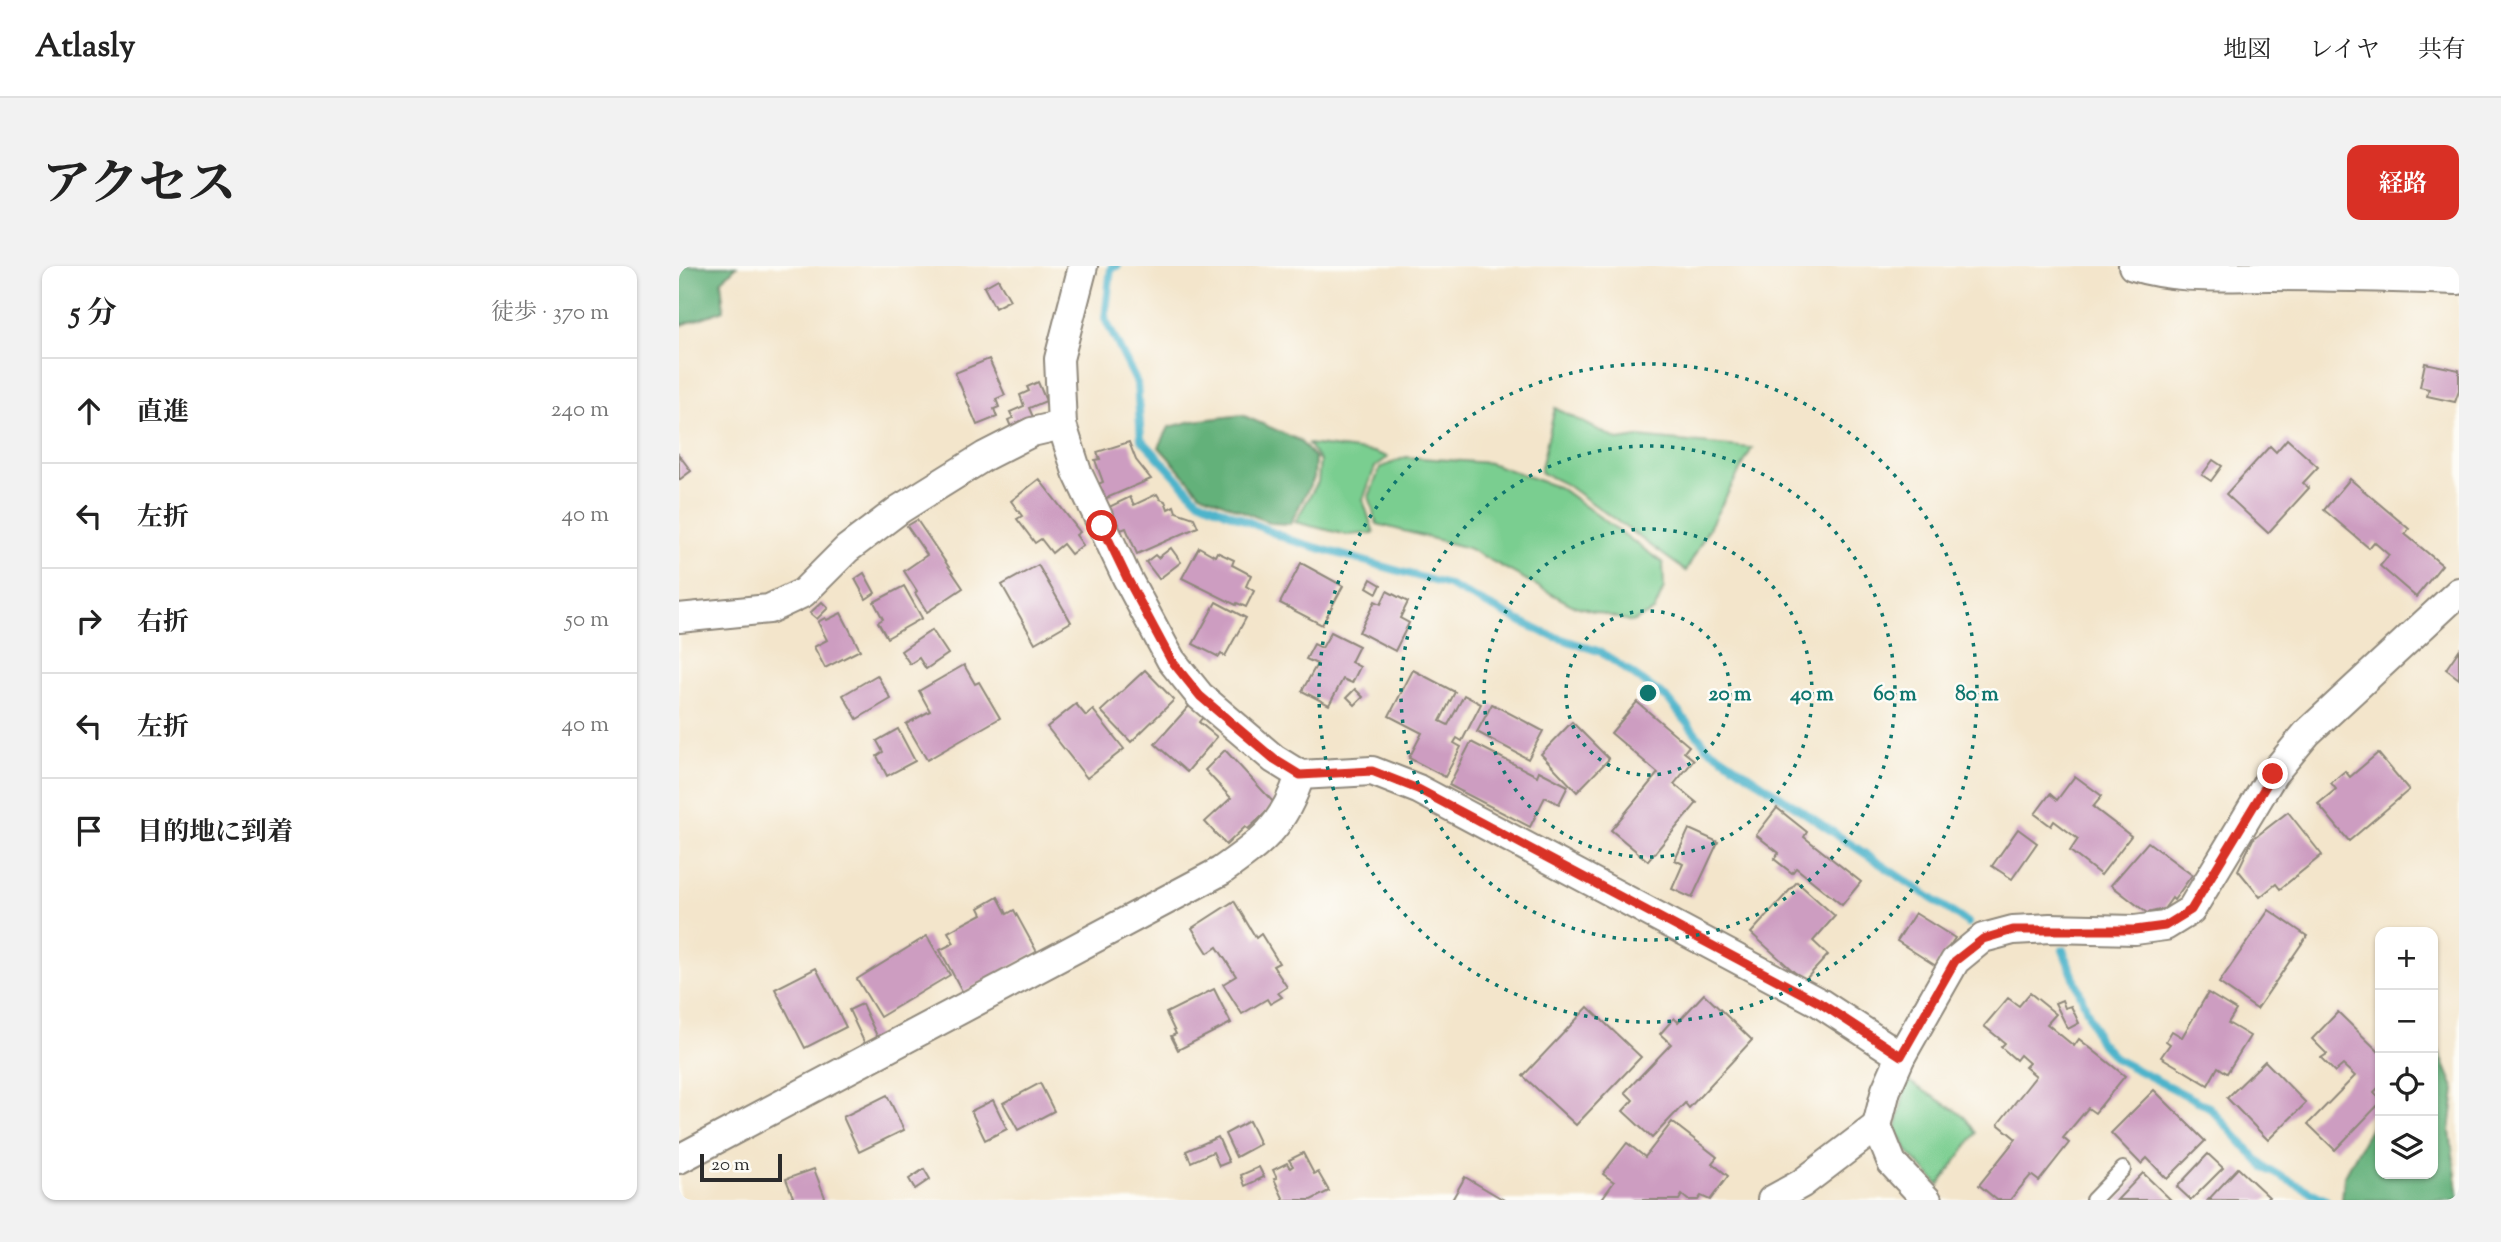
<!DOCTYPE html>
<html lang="ja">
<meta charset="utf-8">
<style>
body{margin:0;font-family:"Sorts Mill Goudy","Noto Serif JP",serif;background:#f2f2f2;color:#222}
.controls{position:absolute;right:21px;bottom:21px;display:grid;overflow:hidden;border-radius:14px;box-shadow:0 2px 5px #0004}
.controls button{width:63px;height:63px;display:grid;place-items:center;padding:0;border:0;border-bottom:2px solid #e0e0e0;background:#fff;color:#222;font:35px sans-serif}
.scale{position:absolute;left:21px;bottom:18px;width:82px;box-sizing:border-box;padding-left:7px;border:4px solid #2b2b2b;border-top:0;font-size:19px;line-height:24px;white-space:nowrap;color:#2b2b2b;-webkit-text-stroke:5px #fdfcf7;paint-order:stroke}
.stop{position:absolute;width:21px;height:21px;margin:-16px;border:5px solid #d93025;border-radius:50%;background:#fff}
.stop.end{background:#d93025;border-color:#fff;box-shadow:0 2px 7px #0008}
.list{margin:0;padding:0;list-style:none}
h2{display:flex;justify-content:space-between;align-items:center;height:91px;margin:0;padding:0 28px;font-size:30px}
h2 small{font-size:23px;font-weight:400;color:#767676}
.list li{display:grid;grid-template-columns:46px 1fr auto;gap:21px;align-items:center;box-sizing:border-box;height:105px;padding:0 28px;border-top:2px solid #e0e0e0}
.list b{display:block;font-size:26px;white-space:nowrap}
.list em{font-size:23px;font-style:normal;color:#767676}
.icon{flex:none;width:38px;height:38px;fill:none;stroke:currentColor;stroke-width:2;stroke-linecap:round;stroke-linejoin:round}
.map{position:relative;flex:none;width:1780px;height:934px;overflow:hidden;border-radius:14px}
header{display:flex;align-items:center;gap:42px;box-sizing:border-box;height:98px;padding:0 35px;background:#fff;border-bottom:2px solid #e0e0e0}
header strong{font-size:33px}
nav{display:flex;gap:38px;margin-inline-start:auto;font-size:24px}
.intro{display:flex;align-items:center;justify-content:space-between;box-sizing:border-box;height:168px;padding:0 42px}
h1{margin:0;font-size:49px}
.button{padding:18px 32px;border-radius:14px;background:#d93025;color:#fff;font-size:24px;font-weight:700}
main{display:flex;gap:42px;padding:0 42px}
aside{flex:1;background:#fff;border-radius:14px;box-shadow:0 2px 5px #0004}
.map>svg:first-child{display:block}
.green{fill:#7ace90;stroke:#527c5e;stroke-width:2}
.forest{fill:#63b17a;stroke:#476e52;stroke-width:2}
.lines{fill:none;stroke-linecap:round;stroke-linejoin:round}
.stream{stroke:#4db4cb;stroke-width:8}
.building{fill:#cd9dc1}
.lane-casing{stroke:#8f887b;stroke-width:18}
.street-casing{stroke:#8f887b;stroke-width:32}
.lane{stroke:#fff;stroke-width:14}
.street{stroke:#fff;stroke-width:28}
.route{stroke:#d93025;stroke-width:9}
.ring{fill:none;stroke:#0f766e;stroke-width:3.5;stroke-dasharray:3.5 7}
.centre{fill:#0f766e;stroke:#fdfcf7;stroke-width:3.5}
.ring-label{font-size:21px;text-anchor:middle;font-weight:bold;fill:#0f766e;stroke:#fdfcf7;stroke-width:5;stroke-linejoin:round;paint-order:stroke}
</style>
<header>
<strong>Atlasly</strong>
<nav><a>地図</a><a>レイヤ</a><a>共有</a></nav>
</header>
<div class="intro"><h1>アクセス</h1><a class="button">経路</a></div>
<main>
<aside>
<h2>5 分<small>徒歩 · 370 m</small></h2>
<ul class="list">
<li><svg class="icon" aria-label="ahead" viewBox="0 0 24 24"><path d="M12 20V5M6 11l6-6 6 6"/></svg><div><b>直進</b></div><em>240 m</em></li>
<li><svg class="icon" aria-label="left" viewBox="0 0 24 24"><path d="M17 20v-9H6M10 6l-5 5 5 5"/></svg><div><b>左折</b></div><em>40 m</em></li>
<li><svg class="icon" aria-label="right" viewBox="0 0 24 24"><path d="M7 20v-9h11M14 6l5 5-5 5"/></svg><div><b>右折</b></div><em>50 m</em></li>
<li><svg class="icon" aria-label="left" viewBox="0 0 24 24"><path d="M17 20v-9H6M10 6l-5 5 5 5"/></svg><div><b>左折</b></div><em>40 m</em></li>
<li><svg class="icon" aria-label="arrive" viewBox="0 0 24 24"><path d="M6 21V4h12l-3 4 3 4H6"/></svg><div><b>目的地に到着</b></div></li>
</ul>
</aside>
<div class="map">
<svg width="1780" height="934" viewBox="0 0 1780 934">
<rect width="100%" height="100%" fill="#fdfcf7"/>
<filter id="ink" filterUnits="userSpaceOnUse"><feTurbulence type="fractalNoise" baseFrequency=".0143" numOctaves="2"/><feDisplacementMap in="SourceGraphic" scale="14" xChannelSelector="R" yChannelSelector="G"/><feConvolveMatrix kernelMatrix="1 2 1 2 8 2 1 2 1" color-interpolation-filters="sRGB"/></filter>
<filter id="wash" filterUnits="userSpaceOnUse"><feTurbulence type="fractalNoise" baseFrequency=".00686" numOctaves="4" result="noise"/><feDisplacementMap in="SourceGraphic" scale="28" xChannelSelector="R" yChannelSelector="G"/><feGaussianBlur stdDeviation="1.57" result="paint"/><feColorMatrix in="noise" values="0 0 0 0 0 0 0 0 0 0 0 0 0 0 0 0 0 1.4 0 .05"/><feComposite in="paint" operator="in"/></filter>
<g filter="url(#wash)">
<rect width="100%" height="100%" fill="#f3e5cb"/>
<g class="green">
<path d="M876,142L939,174L959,171L1073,182L1007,305L888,219L861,206Z"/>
<path d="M629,178L695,186L709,191L696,201L684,234L695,267L668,269L616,256L639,216L641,195Z"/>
<path d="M727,191L811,197L881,222L984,297L985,322L975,345L953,356L893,339L789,282L698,258L690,231L701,202Z"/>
<path d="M1228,814L1285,850L1297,867L1260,919L1231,889L1217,863Z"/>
</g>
<g class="forest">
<path d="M0,0H58L42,15L45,44L0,60Z"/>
<path d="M563,149L620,174L636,192L635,212L611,258L591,257L521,227L480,181L490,161L514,155Z"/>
<path d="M1754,772L1776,824L1771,865L1780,934H1663L1665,911L1701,844V908H1754Z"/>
</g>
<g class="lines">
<g class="stream">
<path d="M438,0L432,2L426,53L458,117L462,173L518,233L611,274L769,319L865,367L922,386L989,433L1028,481L1289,657"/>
<path d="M1384,684L1420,775L1437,793L1530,841L1586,902L1647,934"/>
</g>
</g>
<g id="blocks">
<g class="building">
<path d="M319,13L331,34L316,42L305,21Z"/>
<path d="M310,93L326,129L317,133L320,141L315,143L318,151L298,159L276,107Z"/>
<path d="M1746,97L1780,104V125L1776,136L1748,130L1750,123L1741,121Z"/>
<path d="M359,116L367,135L350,142L354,151L332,161L329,154L334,152L331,146L345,140L341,129L350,125L348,121Z"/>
<path d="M1608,173L1639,201L1624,217L1630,222L1589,267L1547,228L1591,180L1597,186Z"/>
<path d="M450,176L457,194L472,213L423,234L417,219L424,216L416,194L421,193L418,186Z"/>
<path d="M0,189L12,205L0,214Z"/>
<path d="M1534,194L1543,200L1532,215L1523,209Z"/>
<path d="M360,213L401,266L397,269L404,279L392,288L384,278L373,287L362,273L356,277L338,253L343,250L332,235Z"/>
<path d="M1671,213L1730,263L1726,268L1763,299L1737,331L1701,300L1710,289L1695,276L1690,282L1645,244Z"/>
<path d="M478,228L481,233L486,235L489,243L495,240L497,246L515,252L519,261L458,288L447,262L439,265L428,242L451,231L455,239Z"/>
<path d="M238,254L284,322L248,346L236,327L238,325L225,305L248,289L228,260Z"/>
<path d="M520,281L536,290L538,286L555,294L553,299L572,309L567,320L575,325L567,341L558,337L557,339L503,312Z"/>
<path d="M492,282L502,296L480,313L467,296L476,289L479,292Z"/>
<path d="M622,297L664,320L643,359L601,337Z"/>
<path d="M359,299L392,356L356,377L323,319Z"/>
<path d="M185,307L196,327L187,333L176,313Z"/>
<path d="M692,313L702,319L698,327L688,321Z"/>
<path d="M225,320L243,352L208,372L199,356L204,353L195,336Z"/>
<path d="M708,325L729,336L721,352L730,357L716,385L680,366L696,335L702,338Z"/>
<path d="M143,336L149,342L138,353L131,347Z"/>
<path d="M537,336L567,352L546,390L542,388L540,391L514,378Z"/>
<path d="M162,347L181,384L146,402L135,381L148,374L139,356L146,352L148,354Z"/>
<path d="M253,364L269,388L247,403L240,392L231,398L222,385Z"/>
<path d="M652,366L680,380L672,396L681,401L673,417L664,413L650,439L623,425L638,398L627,393L635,378L643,382Z"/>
<path d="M1780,384V413L1767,403Z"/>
<path d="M285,399L296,418L300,416L321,452L248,494L227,458L251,445L240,425Z"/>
<path d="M466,404L495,434L452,476L422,445Z"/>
<path d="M734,404L776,426L761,455L769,459L785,429L802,438L783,475L778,472L775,477L782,481L766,511L730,492L743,467L710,450Z"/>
<path d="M198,409L212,433L178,453L164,429Z"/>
<path d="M676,423L684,431L676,439L668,431Z"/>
<path d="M958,436L1010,480L1005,486L1015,494L995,518L1018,537L969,595L932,564L979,507L932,467Z"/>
<path d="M397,438L407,450L414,444L445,483L408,512L368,461Z"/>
<path d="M813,438L864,465L849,493L798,466Z"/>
<path d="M511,439L524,451L520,456L538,471L508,506L476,478Z"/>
<path d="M893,456L930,493L898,526L862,488Z"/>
<path d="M219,463L236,495L208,510L198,490L204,486L198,475Z"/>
<path d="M792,476L858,510L860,505L889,520L880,538L866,531L851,561L770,519Z"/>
<path d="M546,484L596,538L569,563L566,561L547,579L526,556L552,532L526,504Z"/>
<path d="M1699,487L1730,524L1670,575L1639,538L1657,523L1652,517L1666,505L1671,511Z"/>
<path d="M1396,510L1423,530L1414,541L1452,570L1422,609L1391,585L1399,573L1375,555L1372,560L1356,548L1371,528L1378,534Z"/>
<path d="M1098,542L1128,566L1125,571L1182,616L1163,639L1117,602L1113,607L1095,593L1100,587L1077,569Z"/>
<path d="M1609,546L1643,589L1601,623L1597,618L1581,631L1559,604L1574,573Z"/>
<path d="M1010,563L1039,576L1013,632L993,623L1004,598L996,594Z"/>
<path d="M1339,563L1358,577L1333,613L1313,600Z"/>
<path d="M1469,576L1513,609L1495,634L1493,632L1485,643L1468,647L1432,619Z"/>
<path d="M1118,616L1156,650L1134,675L1149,689L1125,715L1072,667Z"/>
<path d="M319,631L328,648L335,644L358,686L284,727L261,684L275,677L269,666L303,648L300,642Z"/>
<path d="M555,635L577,672L582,668L600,697L594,700L608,721L599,727L603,731L591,738L588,733L563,748L544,718L557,710L538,681L529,687L513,662Z"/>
<path d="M1590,644L1628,670L1578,743L1540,717Z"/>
<path d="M1236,647L1276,672L1257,700L1218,675Z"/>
<path d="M248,670L271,709L201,751L178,713Z"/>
<path d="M137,702L167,761L126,782L96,723Z"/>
<path d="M535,723L552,757L499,784L492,770L497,768L487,747Z"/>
<path d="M1351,727L1377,748L1368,758L1395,780L1400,773L1446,810L1416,847L1409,842L1384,872L1390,877L1360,915L1352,909L1331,934H1318L1300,919L1337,873L1319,858L1357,810L1346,801L1350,797L1341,789L1337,794L1322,781L1326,777L1305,760L1329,732L1340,740Z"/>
<path d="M1529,727L1557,744L1549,757L1571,770L1548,807L1539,801L1529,819L1482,791L1491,778L1487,775L1493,765L1503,771Z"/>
<path d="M1025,728L1073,774L1010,842L1006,837L973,872L944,845L954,834L946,826L992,778L981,768L995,752L999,756Z"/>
<path d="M1383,734L1386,742L1392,740L1400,757L1389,763L1376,737Z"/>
<path d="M183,738L199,772L186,778L170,744Z"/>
<path d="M909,741L962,791L897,859L844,810Z"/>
<path d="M1659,746L1701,787V820L1695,826L1701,833V837L1656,884L1629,858L1676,810L1664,799L1656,806L1642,792L1648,788L1633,773Z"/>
<path d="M1586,795L1627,837L1589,874L1548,832Z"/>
<path d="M361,817L375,845L339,864L324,837Z"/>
<path d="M1475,824L1526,875L1488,913L1468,892L1462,898L1432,867Z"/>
<path d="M208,829L225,864L180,886L164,851Z"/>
<path d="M314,834L328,863L306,874L292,845Z"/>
<path d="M570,855L581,878L557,891L546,868Z"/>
<path d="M993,856L1038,891L1033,897L1049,910L1031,934L1022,930L1019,934H1009L1003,929L1000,934H922L935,916L924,908L948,877L966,891Z"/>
<path d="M539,871L550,896L540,900L534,886L512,896L507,885Z"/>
<path d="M624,887L635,908L639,906L650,925L632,934H605L595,913L598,912L594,904L608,897L611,902L614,900L610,894Z"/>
<path d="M1529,888L1544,902L1512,934L1498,921Z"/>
<path d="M580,901L585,911L566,920L562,909Z"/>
<path d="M1559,902L1590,931L1586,934H1529Z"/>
<path d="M135,903L147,934H106L114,931L107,913Z"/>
<path d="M245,903L251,913L236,923L230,913Z"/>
<path d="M1464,907L1492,934H1438Z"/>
<path d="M786,911L825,934H773Z"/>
</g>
</g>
</g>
<g filter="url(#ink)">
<use href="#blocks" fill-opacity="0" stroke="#8f887b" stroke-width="2"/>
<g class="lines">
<g class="lane-casing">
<path id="lane" d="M1414,934L1444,903"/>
</g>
<g class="street-casing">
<g id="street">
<path d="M404,0L380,93L383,159L398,206L448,312L492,394L521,430L595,493L621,509L693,505L739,523L1141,737L1222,790"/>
<path d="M1454,0C1498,14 1546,10 1592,10C1655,10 1717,12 1780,14"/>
<path d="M0,352L90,343L124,327L168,283L221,243L306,190L353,166L383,159"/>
<path d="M0,893L542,605C584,575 605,560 621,509"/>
<path d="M1093,934L1122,918L1198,860"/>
<path d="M1248,934L1213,897L1198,860L1207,824L1222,790L1276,695L1304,672L1334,664L1371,662L1456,664L1486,660L1512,644L1594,508L1628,467L1780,326"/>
</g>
</g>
<use href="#lane" class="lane"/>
<use href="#street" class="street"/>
</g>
</g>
<g class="lines" filter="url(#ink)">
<path class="route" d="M423,260L448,312L492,394L521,430L555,459L595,493L621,509L693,505L739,523L1141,737L1222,790L1276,695L1304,673L1334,664H1456L1486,660L1512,644L1594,508"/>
</g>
<g class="ring">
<circle cx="969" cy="427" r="82"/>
<circle cx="969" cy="427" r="164"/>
<circle cx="969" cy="427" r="247"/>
<circle cx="969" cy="427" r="329"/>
</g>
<circle cx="969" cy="427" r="10" class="centre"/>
<g class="ring-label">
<text x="1051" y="434">20 m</text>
<text x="1133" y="434">40 m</text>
<text x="1216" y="434">60 m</text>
<text x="1298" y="434">80 m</text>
</g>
</svg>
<div class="controls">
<button>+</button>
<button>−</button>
<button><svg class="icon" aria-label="locate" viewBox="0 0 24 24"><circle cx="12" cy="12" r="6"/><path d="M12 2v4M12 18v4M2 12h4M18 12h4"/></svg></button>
<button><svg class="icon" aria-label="layers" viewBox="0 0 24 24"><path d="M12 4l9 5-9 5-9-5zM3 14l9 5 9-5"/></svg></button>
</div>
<div class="scale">20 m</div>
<div class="stop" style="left:423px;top:260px"></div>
<div class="stop end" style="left:1594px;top:508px"></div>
</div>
</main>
